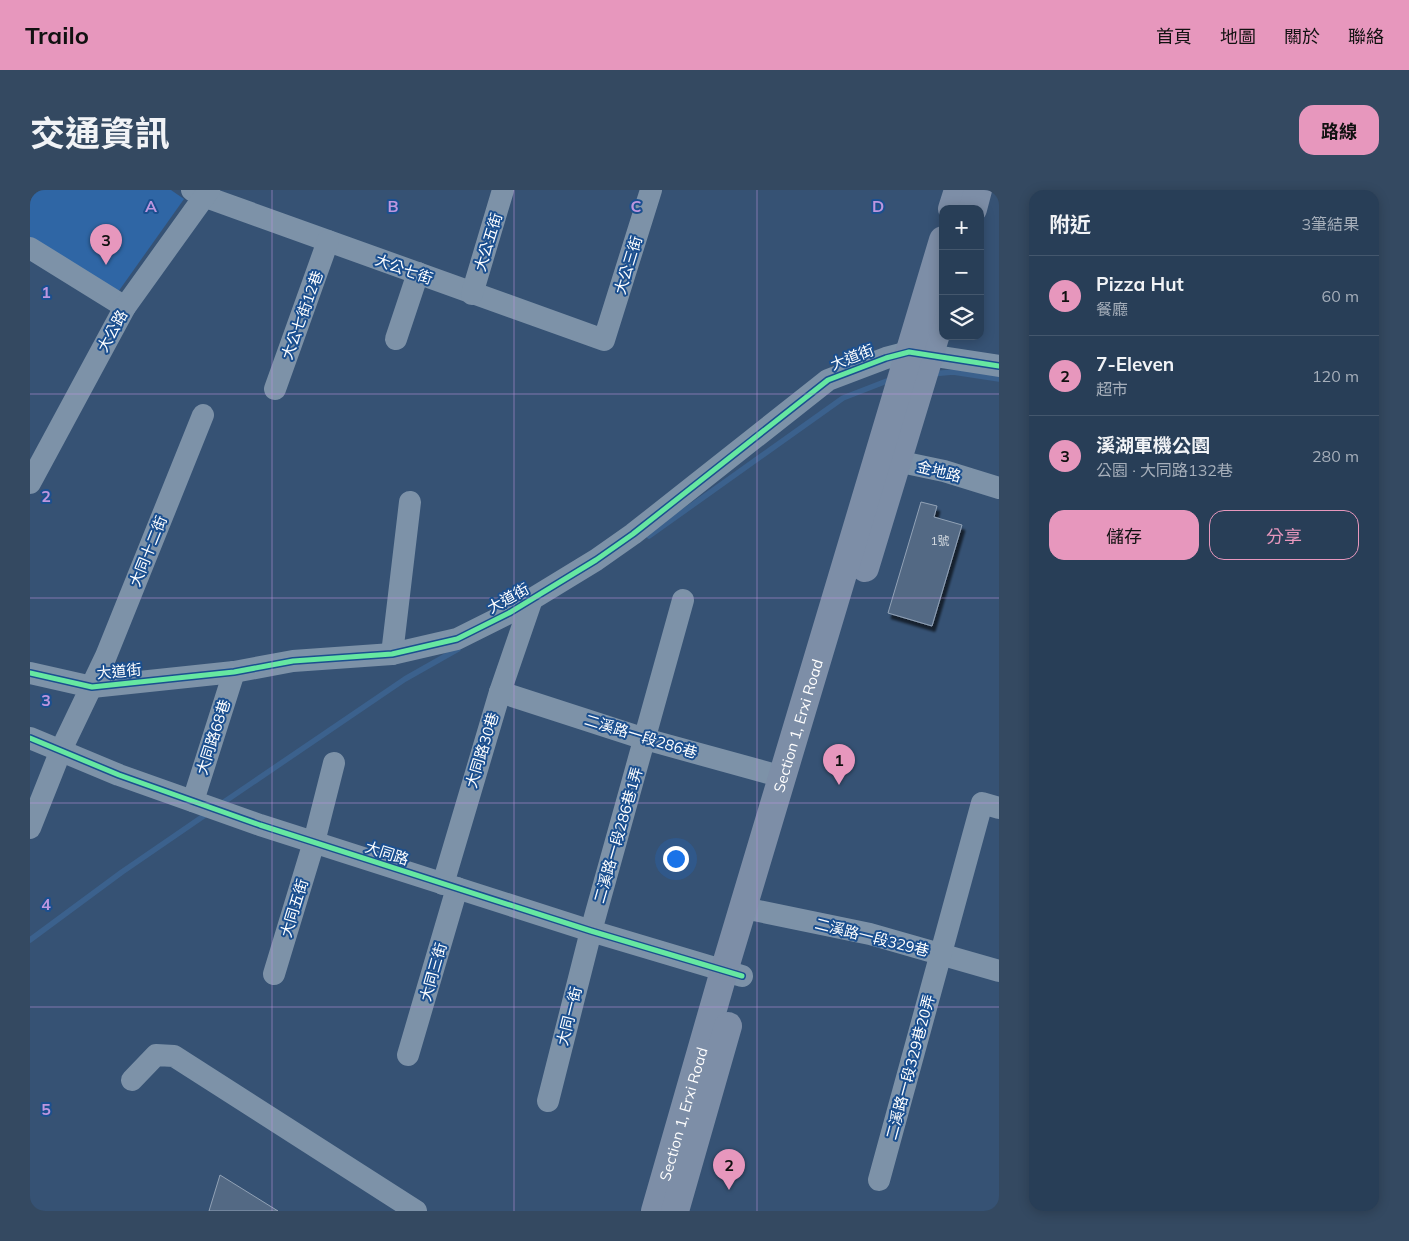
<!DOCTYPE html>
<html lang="zh-TW">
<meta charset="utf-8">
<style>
body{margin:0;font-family:Mulish,"Noto Sans TC",sans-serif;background:#344961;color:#f1f3f6}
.controls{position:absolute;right:15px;top:15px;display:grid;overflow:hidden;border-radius:10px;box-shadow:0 2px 12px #0003}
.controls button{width:45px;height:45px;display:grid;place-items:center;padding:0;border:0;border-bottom:1px solid #44576d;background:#283e57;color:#f1f3f6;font:25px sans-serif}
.you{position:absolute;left:645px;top:668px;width:18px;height:18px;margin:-12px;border:4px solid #fff;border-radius:50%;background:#1a73e8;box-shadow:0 0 0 8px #1a73e833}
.badge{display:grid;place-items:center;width:32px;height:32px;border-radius:50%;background:#e797bd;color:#111;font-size:16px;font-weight:700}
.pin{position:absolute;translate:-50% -41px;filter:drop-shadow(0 1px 2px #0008)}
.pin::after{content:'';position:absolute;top:26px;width:18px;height:15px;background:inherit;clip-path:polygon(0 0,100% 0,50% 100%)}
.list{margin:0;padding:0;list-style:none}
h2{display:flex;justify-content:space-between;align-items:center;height:65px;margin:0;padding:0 20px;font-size:21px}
h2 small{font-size:16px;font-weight:400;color:#a5aeba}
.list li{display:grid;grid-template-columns:32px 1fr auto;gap:15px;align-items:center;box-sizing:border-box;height:80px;padding:0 20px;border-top:1px solid #44576d}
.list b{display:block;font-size:19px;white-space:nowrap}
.list p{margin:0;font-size:16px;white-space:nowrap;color:#a5aeba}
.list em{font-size:16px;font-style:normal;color:#a5aeba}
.actions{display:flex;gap:10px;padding:15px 20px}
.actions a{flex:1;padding:11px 0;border:1px solid #e797bd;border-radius:15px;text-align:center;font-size:18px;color:#e797bd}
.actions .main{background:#e797bd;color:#111}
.icon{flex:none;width:28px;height:28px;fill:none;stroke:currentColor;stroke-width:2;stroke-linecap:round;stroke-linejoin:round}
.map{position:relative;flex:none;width:969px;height:1021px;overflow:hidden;border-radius:15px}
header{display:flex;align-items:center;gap:30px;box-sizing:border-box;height:70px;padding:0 25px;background:#e797bd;color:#111}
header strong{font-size:24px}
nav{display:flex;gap:28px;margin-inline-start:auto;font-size:18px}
.intro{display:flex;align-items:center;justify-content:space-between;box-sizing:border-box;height:120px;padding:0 30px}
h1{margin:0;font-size:35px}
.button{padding:12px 22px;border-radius:15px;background:#e797bd;color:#111;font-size:18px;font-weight:700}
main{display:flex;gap:30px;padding:0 30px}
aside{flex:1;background:#283e57;border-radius:15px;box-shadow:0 2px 12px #0003}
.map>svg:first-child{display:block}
.green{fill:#2f66a5}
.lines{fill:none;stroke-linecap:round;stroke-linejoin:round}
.stream{stroke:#3b618d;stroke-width:5.5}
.building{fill:#526984;stroke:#92a2b6;filter:url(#shadow)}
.minor{stroke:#7d92a8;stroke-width:22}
.major{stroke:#7d8ea7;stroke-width:28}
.cycleway-casing{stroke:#1b4f8f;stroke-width:8}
.cycleway{stroke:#66e7a1;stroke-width:5}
.grid{fill:none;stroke:#bd96df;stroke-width:1;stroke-opacity:0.55}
.labels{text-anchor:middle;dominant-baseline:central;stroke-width:4;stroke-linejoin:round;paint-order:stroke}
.number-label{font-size:12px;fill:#d4dae0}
.street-label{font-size:15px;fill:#fff;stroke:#1b4f8f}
.grid-label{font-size:16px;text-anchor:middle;font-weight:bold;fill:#bd96df;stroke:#1b4f8f;stroke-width:4;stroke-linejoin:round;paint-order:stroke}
</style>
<header>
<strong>Trailo</strong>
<nav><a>首頁</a><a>地圖</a><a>關於</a><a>聯絡</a></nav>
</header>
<div class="intro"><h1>交通資訊</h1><a class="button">路線</a></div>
<main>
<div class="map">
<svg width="969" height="1021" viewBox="0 0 969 1021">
<defs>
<filter id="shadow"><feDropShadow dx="3" dy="5.5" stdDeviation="1" flood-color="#0009"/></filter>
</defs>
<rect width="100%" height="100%" fill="#365274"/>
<path class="green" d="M0,0H141L154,9L88,102L0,48Z"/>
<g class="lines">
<g class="stream">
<path d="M901,184L923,182L969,189"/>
<path d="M619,346L813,208L862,189"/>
<path d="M191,614L375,489L428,459"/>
<path d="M0,750L92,682L178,623"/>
</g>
</g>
<g class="building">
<path d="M891,312L907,316L904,327L932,335L902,436L858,423Z"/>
<path d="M190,985L248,1021H179Z"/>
</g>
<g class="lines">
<g class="minor">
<path d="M162,0L173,6L574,150L621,0"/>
<path d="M0,58L95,117"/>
<path d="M442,104L473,0"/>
<path d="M366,149L388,83"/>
<path d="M245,199L298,51"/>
<path d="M852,268L914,281L969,298"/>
<path d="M0,293L95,117L179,0"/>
<path d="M362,464L380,312"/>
<path d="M0,483L62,497L204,482L263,471L362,464L427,449L479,423L566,370L603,344L798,190L856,168L879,162L969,176"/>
<path d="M470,502L615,549L753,587"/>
<path d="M0,548L89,585L230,635L561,741L712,786"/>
<path d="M163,611L204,482"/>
<path d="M0,638L31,560L76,466L173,225"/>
<path d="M413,694L470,502L502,409"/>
<path d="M714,718L840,744L969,781"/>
<path d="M244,784L284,652L304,573"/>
<path d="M378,865L427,698"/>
<path d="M102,890L126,865L144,866L386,1021"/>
<path d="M518,911L561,741L653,410"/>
<path d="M849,990L952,613L969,618"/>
</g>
<g class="major">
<path d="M922,19L928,0"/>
<path d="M943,19L948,0"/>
<path d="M835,378L913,121"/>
<path id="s1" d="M625,1021L694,781L913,50"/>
<path d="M645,1021L698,836"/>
</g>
<g class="cycleway-casing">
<g id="cycleway">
<path d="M0,483L62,497L204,482L263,471L362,464L427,449L479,423L566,370L603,344L798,190L856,168L879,162L969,176"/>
<path d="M0,548L89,585L230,635L561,741L712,786"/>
</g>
</g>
<use href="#cycleway" class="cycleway"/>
</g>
<path class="grid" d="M242,0V1021M484,0V1021M727,0V1021M0,204H969M0,408H969M0,613H969M0,817H969"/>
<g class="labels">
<g class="number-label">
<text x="910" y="350">1號</text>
</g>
<g class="street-label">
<text transform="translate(458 52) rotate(-73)">大公五街</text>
<text transform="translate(598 75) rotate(-73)">大公三街</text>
<text transform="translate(374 79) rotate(20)">大公七街</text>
<text transform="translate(272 125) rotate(-70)">大公七街12巷</text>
<text transform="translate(82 141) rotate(-61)">大公路</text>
<text transform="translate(822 167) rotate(-21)">大道街</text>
<text transform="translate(909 281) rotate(14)">金地路</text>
<text transform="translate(118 361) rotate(-68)">大同十二街</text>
<text transform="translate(478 408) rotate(-29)">大道街</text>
<text transform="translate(89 481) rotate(-5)">大道街</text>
<text stroke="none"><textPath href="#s1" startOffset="506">Section 1, Erxi Road</textPath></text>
<text transform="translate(611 546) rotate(17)">二溪路一段286巷</text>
<text transform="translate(183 547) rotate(-72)">大同路68巷</text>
<text transform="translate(452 560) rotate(-73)">大同路30巷</text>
<text transform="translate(588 645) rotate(-74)">二溪路一段286巷1弄</text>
<text transform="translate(357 663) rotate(18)">大同路</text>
<text transform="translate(264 718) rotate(-73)">大同五街</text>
<text transform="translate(842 747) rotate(14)">二溪路一段329巷</text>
<text transform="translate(403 782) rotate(-74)">大同三街</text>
<text transform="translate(539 826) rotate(-76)">大同一街</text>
<text transform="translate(880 877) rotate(-75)">二溪路一段329巷20弄</text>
<text stroke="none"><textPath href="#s1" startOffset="101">Section 1, Erxi Road</textPath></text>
</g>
</g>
<g class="grid-label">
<text x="121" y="22">A</text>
<text x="363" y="22">B</text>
<text x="606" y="22">C</text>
<text x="848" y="22">D</text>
<text x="16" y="108">1</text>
<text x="16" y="312">2</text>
<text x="16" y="516">3</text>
<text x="16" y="720">4</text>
<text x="16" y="925">5</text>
</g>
</svg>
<div class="controls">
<button>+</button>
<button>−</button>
<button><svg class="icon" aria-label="layers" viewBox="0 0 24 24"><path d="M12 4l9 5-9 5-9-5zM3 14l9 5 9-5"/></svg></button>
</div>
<div class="you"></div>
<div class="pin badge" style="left:809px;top:595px">1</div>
<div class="pin badge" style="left:699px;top:1000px">2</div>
<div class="pin badge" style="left:76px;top:75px">3</div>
</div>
<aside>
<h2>附近<small>3筆結果</small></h2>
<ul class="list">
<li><span class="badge">1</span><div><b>Pizza Hut</b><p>餐廳</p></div><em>60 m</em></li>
<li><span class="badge">2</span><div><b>7-Eleven</b><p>超市</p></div><em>120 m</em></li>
<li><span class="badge">3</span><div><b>溪湖軍機公園</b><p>公園 · 大同路132巷</p></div><em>280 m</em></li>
</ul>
<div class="actions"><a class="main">儲存</a><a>分享</a></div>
</aside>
</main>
